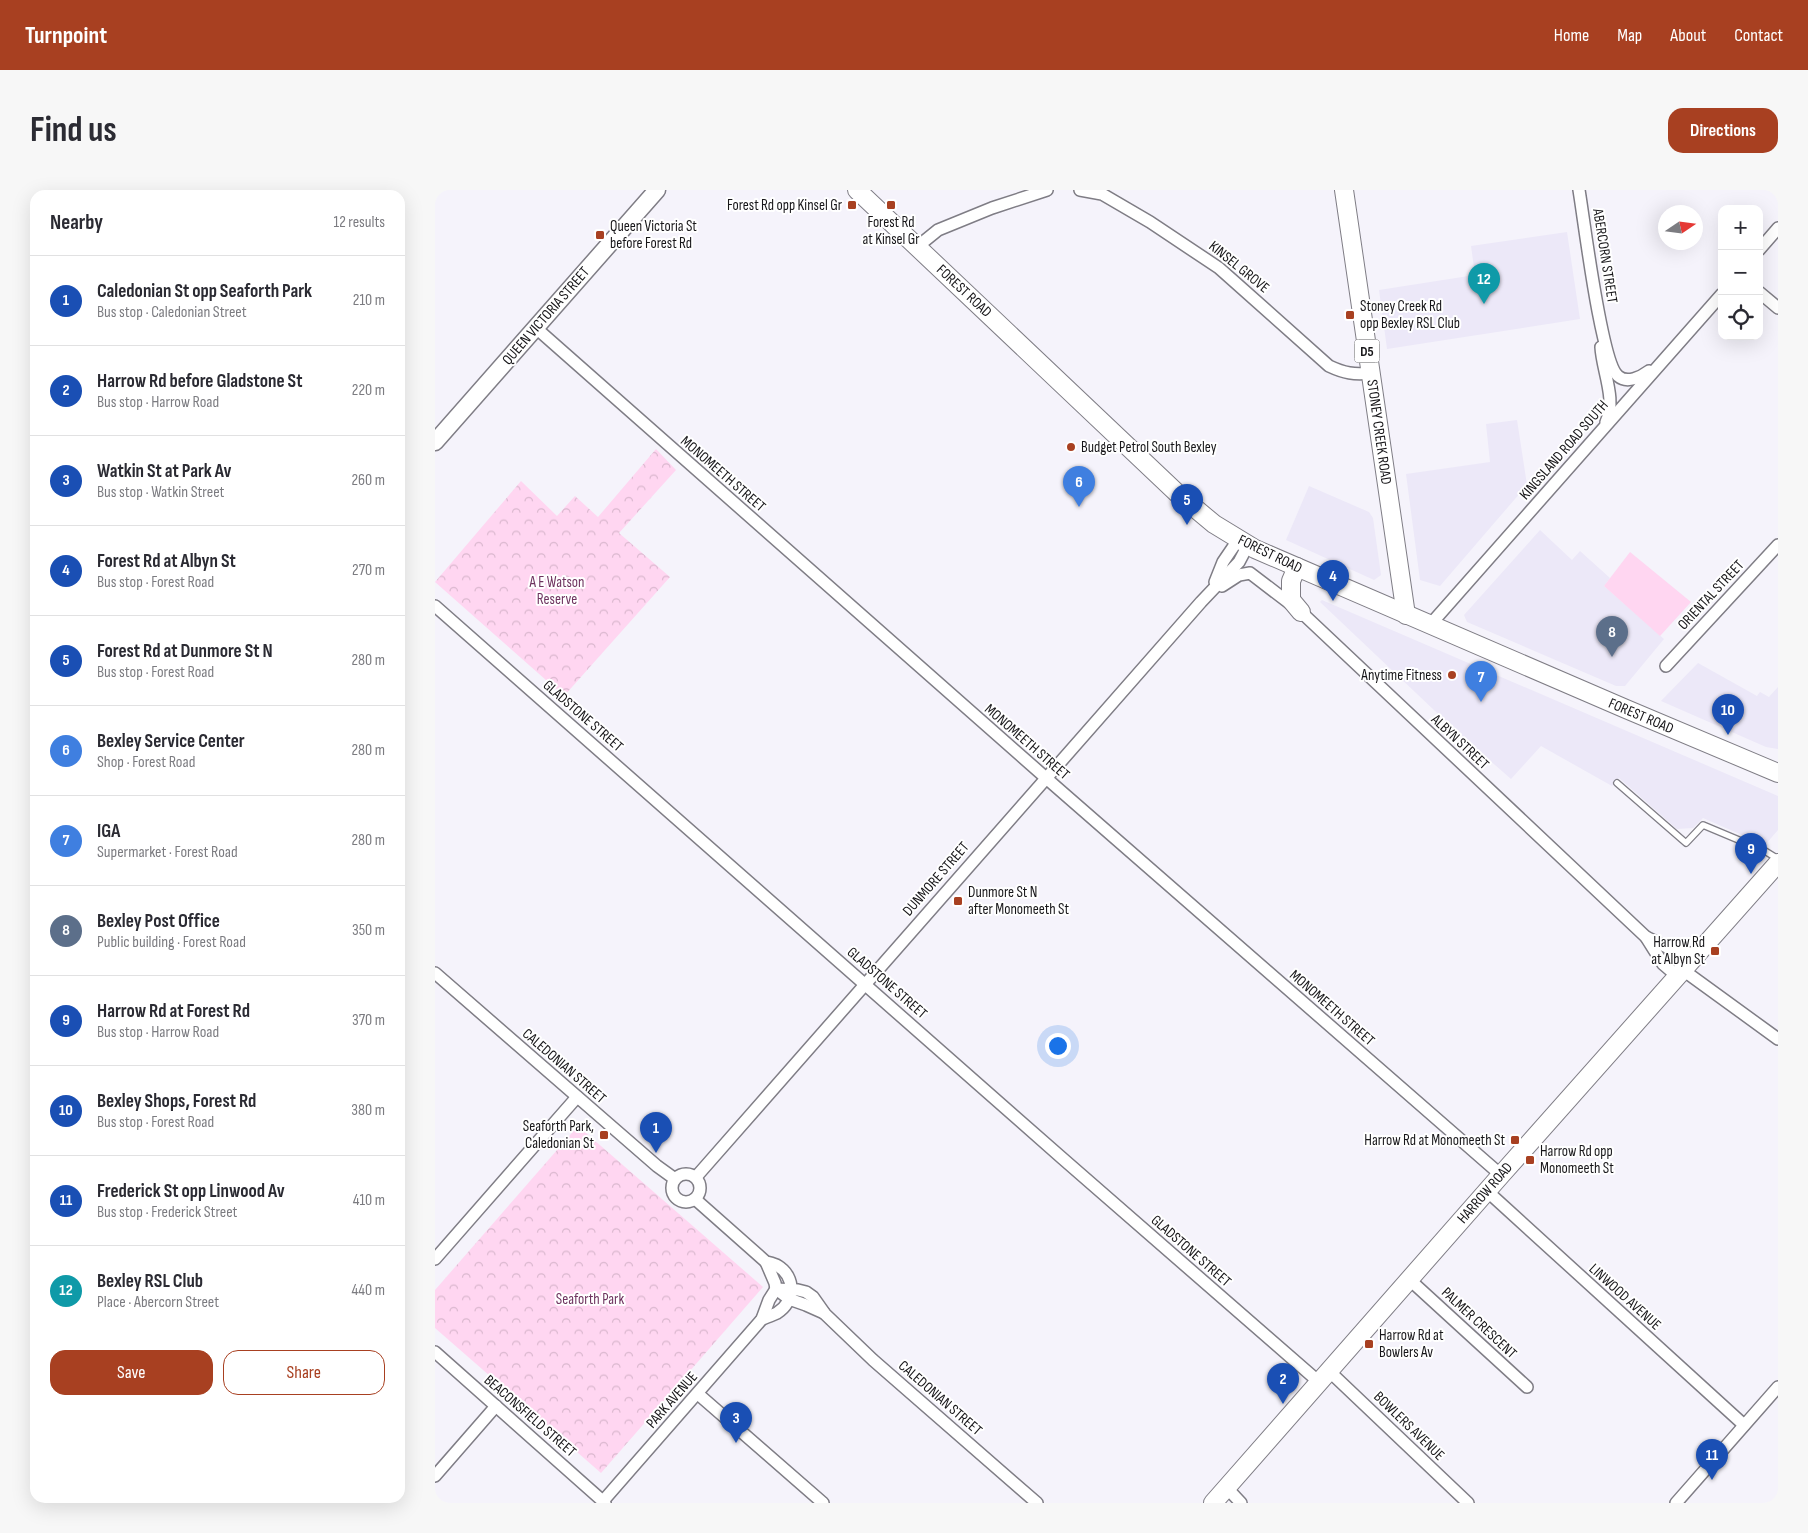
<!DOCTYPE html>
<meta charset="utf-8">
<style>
body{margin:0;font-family:"Sofia Sans Condensed",sans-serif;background:#f7f7f7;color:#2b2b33}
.controls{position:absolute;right:15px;top:15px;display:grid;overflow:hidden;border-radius:10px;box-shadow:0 5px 20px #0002}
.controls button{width:45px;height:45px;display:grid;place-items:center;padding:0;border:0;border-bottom:1px solid #e1e1e2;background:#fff;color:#2b2b33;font:25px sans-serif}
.compass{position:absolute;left:1223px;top:15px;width:45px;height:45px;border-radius:50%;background:#fff;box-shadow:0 5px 20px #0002;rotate:77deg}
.you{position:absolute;left:622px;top:855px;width:18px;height:18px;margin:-12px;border:4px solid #fff;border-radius:50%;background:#1a73e8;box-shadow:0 0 0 8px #1a73e833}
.badge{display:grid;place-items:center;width:32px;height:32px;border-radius:50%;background:#a84021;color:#fff;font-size:16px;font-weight:700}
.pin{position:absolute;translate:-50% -41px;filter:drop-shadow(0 1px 2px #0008)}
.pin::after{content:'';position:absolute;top:26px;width:18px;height:15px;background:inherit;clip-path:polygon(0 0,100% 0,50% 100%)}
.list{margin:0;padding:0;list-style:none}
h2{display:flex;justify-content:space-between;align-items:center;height:65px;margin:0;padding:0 20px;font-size:21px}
h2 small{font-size:16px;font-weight:400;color:#7c7c81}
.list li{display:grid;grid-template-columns:32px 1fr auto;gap:15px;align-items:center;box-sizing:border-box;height:90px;padding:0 20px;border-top:1px solid #e1e1e2}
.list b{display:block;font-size:19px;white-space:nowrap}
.list p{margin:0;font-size:16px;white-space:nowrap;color:#7c7c81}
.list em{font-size:16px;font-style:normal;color:#7c7c81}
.actions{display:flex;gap:10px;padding:15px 20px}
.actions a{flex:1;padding:11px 0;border:1px solid #a84021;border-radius:15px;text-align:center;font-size:18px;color:#a84021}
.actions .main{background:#a84021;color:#fff}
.icon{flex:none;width:28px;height:28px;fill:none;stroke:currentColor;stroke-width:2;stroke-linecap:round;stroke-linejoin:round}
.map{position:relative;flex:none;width:1343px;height:1313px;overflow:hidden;border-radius:15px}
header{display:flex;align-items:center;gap:30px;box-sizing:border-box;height:70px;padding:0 25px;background:#a84021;color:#fff}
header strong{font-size:24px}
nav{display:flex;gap:28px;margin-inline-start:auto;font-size:18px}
.intro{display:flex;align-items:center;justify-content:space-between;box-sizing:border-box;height:120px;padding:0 30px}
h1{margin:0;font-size:35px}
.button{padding:12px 22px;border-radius:15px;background:#a84021;color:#fff;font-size:18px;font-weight:700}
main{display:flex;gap:30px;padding:0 30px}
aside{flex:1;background:#fff;border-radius:15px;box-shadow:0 5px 20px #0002}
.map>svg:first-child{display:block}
.built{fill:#ece8f8}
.grass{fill:#ffd6f1}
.forest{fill:url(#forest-crowns)}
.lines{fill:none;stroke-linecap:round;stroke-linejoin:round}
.service-casing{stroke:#7f7d85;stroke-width:8}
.minor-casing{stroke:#7f7d85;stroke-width:14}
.secondary-casing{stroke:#7f7d85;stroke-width:19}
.primary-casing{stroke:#7f7d85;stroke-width:20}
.service{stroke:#fff;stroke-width:5.5}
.minor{stroke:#fff;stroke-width:11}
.secondary{stroke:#fff;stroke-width:16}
.primary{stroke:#fff;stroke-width:18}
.poi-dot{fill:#a84021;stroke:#fff;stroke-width:2}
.labels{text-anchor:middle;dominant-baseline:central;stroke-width:4;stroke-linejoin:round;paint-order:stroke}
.shield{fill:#fff;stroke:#5d5c5e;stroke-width:1}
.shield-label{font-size:14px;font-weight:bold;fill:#171619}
.poi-label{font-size:15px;fill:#171619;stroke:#fff;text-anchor:start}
.street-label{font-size:15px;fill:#171619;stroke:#fff}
.park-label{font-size:15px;fill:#6e335f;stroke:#fff}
</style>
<header>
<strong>Turnpoint</strong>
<nav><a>Home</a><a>Map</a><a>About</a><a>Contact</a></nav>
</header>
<div class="intro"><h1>Find us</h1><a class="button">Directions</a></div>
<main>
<aside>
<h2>Nearby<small>12 results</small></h2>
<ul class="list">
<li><span class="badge" style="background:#1a4fb4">1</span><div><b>Caledonian St opp Seaforth Park</b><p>Bus stop · Caledonian Street</p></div><em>210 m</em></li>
<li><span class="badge" style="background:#1a4fb4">2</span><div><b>Harrow Rd before Gladstone St</b><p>Bus stop · Harrow Road</p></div><em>220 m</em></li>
<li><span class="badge" style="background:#1a4fb4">3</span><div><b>Watkin St at Park Av</b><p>Bus stop · Watkin Street</p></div><em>260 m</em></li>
<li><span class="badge" style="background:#1a4fb4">4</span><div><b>Forest Rd at Albyn St</b><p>Bus stop · Forest Road</p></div><em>270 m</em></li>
<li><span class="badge" style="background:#1a4fb4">5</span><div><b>Forest Rd at Dunmore St N</b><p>Bus stop · Forest Road</p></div><em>280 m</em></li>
<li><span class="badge" style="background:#3f7fe0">6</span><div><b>Bexley Service Center</b><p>Shop · Forest Road</p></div><em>280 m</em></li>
<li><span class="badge" style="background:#3f7fe0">7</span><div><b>IGA</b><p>Supermarket · Forest Road</p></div><em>280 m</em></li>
<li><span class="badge" style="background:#5c6f8a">8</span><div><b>Bexley Post Office</b><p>Public building · Forest Road</p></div><em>350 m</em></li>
<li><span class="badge" style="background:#1a4fb4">9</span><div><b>Harrow Rd at Forest Rd</b><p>Bus stop · Harrow Road</p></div><em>370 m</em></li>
<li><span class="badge" style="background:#1a4fb4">10</span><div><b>Bexley Shops, Forest Rd</b><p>Bus stop · Forest Road</p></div><em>380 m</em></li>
<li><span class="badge" style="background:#1a4fb4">11</span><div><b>Frederick St opp Linwood Av</b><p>Bus stop · Frederick Street</p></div><em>410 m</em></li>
<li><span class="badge" style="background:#0f9aa8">12</span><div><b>Bexley RSL Club</b><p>Place · Abercorn Street</p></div><em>440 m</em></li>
</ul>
<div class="actions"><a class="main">Save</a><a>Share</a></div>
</aside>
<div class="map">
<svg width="1343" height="1313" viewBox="0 0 1343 1313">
<defs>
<pattern id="forest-crowns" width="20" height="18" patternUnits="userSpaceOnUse" patternTransform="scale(1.25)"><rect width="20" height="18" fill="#ffd6f1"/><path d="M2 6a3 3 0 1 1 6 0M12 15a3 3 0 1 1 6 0" fill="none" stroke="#dab7ce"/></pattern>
</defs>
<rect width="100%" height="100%" fill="#f5f3fb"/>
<g class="built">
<path d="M1132,42L1145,129L952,159L944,100L1040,85L1036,56Z"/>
<path d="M1082,230L1092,295L1005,396L985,390L971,284L1055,272L1051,234Z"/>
<path d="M874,296L934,322L938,328L946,385L939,390L851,350Z"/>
<path d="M1105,340L1137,370L1145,361L1175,388L1169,396L1229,449L1190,496H1181L1032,432L1029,425Z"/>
<path d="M887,410L1343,606V640L1330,655L1268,628L1258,638L1242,639L1184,588L1177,596L1106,556L1076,589L1019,539L885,412Z"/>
<path d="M1263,473L1322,506L1325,502L1334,507L1343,497V559L1331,557L1226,511Z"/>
</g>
<path class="grass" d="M1195,362L1256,412L1225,446L1169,396Z"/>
<g class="forest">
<path d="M221,259L241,280L184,343L235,387L129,506L0,392L86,291L122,326L140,306L163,327Z"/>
<path d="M143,936L328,1097L166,1283L0,1138V1100Z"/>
</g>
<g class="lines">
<g class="service-casing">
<path id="service" d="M1182,593L1251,653L1268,635L1330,661L1343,669"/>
</g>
<g class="minor-casing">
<g id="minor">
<path d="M645,0L667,4L715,32L784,78L894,176C909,183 919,185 936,183"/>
<path d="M1144,0C1149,29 1166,172 1183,186C1192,194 1206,187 1214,181"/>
<path d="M482,57L503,40L557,18L612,0"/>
<path d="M1324,60L1343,38"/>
<path d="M1324,102L1343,118"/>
<path d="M101,138L619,595L1066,985"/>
<path d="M1166,157C1167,180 1182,210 1171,232"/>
<path d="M780,392L788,372L803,350"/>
<path d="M787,396L804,385L815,383L866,422L1211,747L1228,774L1242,786"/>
<path d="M0,416L627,968L884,1192"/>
<path d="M995,435L1287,104"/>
<path d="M1231,476L1343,355"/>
<path d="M1211,747L1240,761L1262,764"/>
<path d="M1248,780L1343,849"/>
<path d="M0,783L222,976L240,989"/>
<circle cx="251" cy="998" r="14"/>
<path d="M261,987L766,412L804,372L813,355"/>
<path d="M1052,1001L1309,1235"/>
<path d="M260,1009L331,1072C335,1073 340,1074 343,1076C361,1087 360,1112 342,1123C338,1125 332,1127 327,1129"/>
<path d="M0,1069L142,907"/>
<path d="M331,1072L340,1093L341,1099L354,1109L371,1115L389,1123"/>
<path d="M975,1090L1092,1197"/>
<path d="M341,1099L363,1100L371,1102L378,1107L390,1124L438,1170L602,1313"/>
<path d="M0,1162L170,1313"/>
<path d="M894,1181L1033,1313"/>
<path d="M263,1204L388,1313"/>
<path d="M0,1286L61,1216"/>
<path d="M792,1298L806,1313"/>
<path d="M168,1311L327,1129L334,1110L341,1099"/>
<path d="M1241,1313L1343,1197"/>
</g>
</g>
<g class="secondary-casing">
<path id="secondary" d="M0,252L222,0"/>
</g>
<g class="primary-casing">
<g id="primary">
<path d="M422,0L743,304L779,334L820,359L1191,519L1343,583"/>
<path d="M909,0L971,425"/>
<path d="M862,377L856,391V410L866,422"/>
<path d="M778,1313L1066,985L1343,673"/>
</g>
</g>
<use href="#service" class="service"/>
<use href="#minor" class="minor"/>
<use href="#secondary" class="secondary"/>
<use href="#primary" class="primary"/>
</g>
<g class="poi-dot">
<rect x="412" y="10" width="10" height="10" rx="2.5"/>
<rect x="451" y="10" width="10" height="10" rx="2.5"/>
<rect x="160" y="40" width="10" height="10" rx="2.5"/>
<rect x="910" y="120" width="10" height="10" rx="2.5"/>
<circle cx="636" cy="257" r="5"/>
<circle cx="1017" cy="485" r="5"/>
<rect x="518" y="706" width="10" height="10" rx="2.5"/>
<rect x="1275" y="756" width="10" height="10" rx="2.5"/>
<rect x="164" y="940" width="10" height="10" rx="2.5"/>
<rect x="1075" y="945" width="10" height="10" rx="2.5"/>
<rect x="1090" y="965" width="10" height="10" rx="2.5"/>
<rect x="929" y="1149" width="10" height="10" rx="2.5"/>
</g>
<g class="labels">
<rect class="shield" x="919.5" y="149.5" width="25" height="23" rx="4"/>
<g class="shield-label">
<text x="932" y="161">D5</text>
</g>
<g class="poi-label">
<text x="407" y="15" text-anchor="end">Forest Rd opp Kinsel Gr</text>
<text x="456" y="32" text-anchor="middle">Forest Rd<tspan x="456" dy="17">at Kinsel Gr</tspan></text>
<text x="175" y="36">Queen Victoria St<tspan x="175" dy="17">before Forest Rd</tspan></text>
<text x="925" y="116">Stoney Creek Rd<tspan x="925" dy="17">opp Bexley RSL Club</tspan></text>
<text x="646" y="257">Budget Petrol South Bexley</text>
<text x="1007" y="485" text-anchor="end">Anytime Fitness</text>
<text x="533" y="702">Dunmore St N<tspan x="533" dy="17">after Monomeeth St</tspan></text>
<text x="1270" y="752" text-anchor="end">Harrow Rd<tspan x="1270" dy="17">at Albyn St</tspan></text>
<text x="159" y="936" text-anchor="end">Seaforth Park,<tspan x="159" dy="17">Caledonian St</tspan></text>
<text x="1070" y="950" text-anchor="end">Harrow Rd at Monomeeth St</text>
<text x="1105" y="961">Harrow Rd opp<tspan x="1105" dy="17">Monomeeth St</tspan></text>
<text x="944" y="1145">Harrow Rd at<tspan x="944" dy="17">Bowlers Av</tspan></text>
</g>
<g class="street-label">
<text transform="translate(1170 66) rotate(81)">ABERCORN STREET</text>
<text transform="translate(804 77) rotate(39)">KINSEL GROVE</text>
<text transform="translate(529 101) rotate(43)">FOREST ROAD</text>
<text transform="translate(111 126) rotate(-49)">QUEEN VICTORIA STREET</text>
<text transform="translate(944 242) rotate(82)">STONEY CREEK ROAD</text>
<text transform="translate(1129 260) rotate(-49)">KINGSLAND ROAD SOUTH</text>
<text transform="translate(288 284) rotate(41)">MONOMEETH STREET</text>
<text transform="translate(835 364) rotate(26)">FOREST ROAD</text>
<text transform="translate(1276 405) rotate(-47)">ORIENTAL STREET</text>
<text transform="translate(148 526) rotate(41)">GLADSTONE STREET</text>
<text transform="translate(1206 526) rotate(23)">FOREST ROAD</text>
<text transform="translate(592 552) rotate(41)">MONOMEETH STREET</text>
<text transform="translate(1025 552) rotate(43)">ALBYN STREET</text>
<text transform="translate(501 689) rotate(-49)">DUNMORE STREET</text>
<text transform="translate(452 793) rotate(41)">GLADSTONE STREET</text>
<text transform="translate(897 818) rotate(41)">MONOMEETH STREET</text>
<text transform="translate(129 876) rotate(41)">CALEDONIAN STREET</text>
<text transform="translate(1050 1003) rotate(-49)">HARROW ROAD</text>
<text transform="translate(756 1061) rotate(41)">GLADSTONE STREET</text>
<text transform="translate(1190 1107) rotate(42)">LINWOOD AVENUE</text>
<text transform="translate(1044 1133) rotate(43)">PALMER CRESCENT</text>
<text transform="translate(505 1208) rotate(41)">CALEDONIAN STREET</text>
<text transform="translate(237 1210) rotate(-49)">PARK AVENUE</text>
<text transform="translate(95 1226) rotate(41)">BEACONSFIELD STREET</text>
<text transform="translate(974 1236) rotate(44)">BOWLERS AVENUE</text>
</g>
<g class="park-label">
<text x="122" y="392">A E Watson<tspan x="122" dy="17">Reserve</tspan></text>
<text x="155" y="1109">Seaforth Park</text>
</g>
</g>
</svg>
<div class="controls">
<button>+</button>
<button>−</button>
<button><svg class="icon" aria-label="locate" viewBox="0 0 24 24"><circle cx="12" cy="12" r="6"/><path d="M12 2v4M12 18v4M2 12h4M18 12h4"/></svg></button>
</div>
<svg class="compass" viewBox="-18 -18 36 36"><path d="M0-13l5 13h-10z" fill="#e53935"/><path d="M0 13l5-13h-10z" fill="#7c7c81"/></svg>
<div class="you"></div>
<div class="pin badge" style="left:221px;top:963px;background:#1a4fb4">1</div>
<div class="pin badge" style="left:848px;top:1214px;background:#1a4fb4">2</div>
<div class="pin badge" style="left:301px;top:1253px;background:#1a4fb4">3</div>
<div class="pin badge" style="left:898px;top:411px;background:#1a4fb4">4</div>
<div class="pin badge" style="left:752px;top:335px;background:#1a4fb4">5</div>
<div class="pin badge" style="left:644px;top:317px;background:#3f7fe0">6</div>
<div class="pin badge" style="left:1046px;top:512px;background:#3f7fe0">7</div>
<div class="pin badge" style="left:1177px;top:467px;background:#5c6f8a">8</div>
<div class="pin badge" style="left:1316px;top:684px;background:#1a4fb4">9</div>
<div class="pin badge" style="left:1293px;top:545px;background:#1a4fb4">10</div>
<div class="pin badge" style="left:1277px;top:1290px;background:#1a4fb4">11</div>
<div class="pin badge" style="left:1049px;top:114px;background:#0f9aa8">12</div>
</div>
</main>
